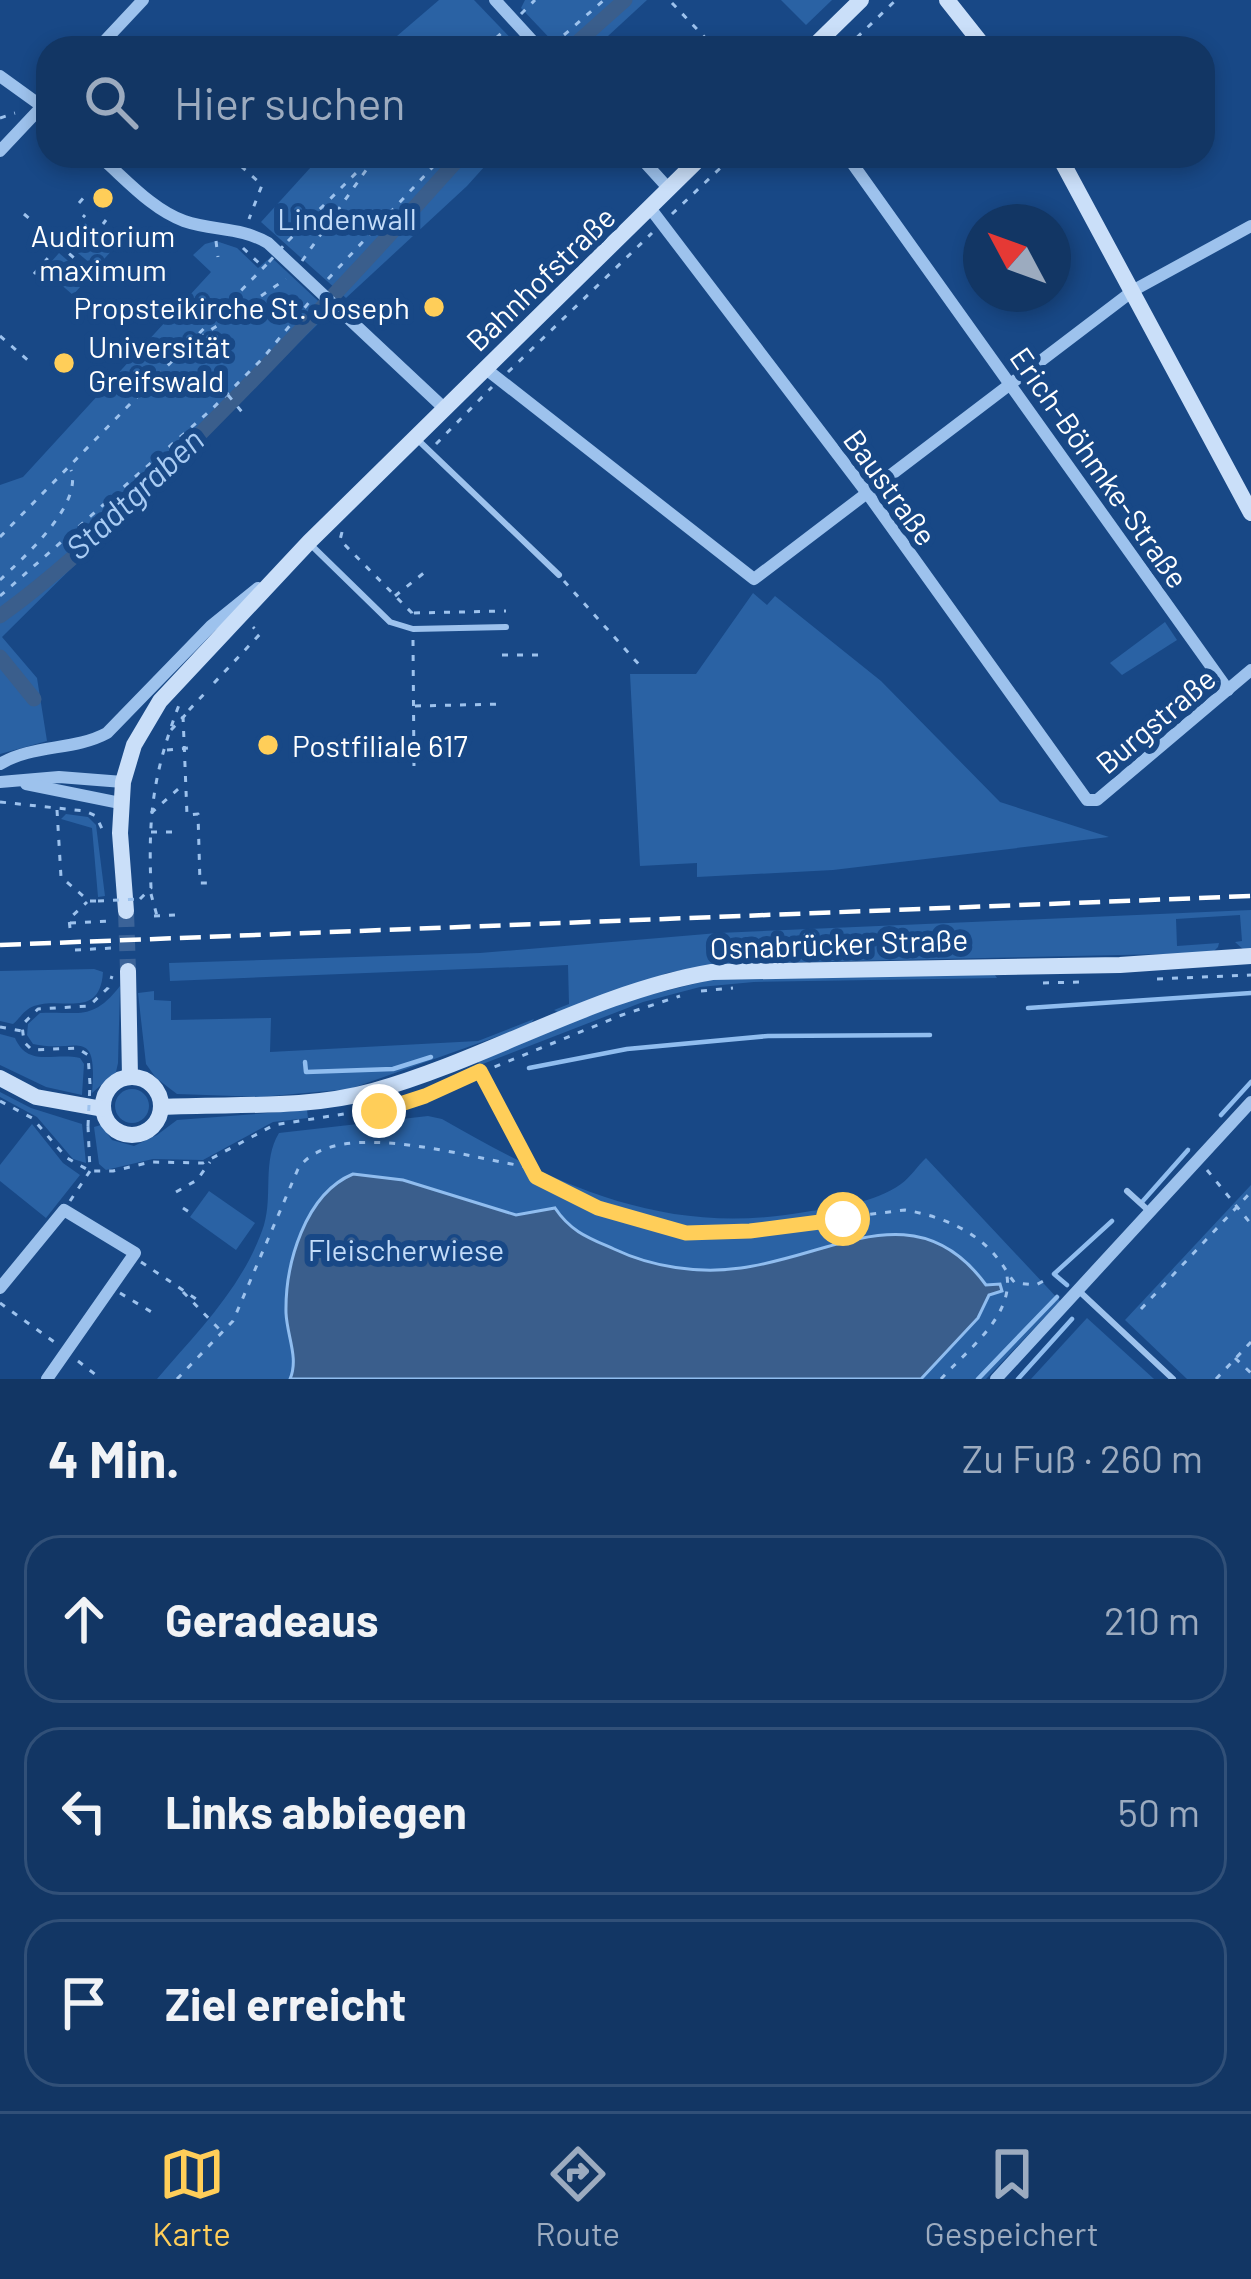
<!DOCTYPE html>
<html lang="de">
<meta charset="utf-8">
<style>
body{margin:0;font-family:Barlow,sans-serif;background:#1b3e6a;color:#f1f3f6}
.compass{position:absolute;left:963px;top:204px;width:108px;height:108px;border-radius:50%;background:#123664;box-shadow:0 6px 18px #0003;rotate:311deg}
.stop{position:absolute;width:36px;height:36px;margin:-27px;border:9px solid #ffce59;border-radius:50%;background:#fff}
.stop.end{background:#ffce59;border-color:#fff;box-shadow:0 3px 12px #0008}
.list{margin:0;padding:0;list-style:none}
h2{display:flex;justify-content:space-between;align-items:center;height:156px;margin:0;padding:0 48px;font-size:51px}
h2 small{font-size:39px;font-weight:400;color:#9cabbf}
.list li{display:grid;grid-template-columns:78px 1fr auto;gap:36px;align-items:center;box-sizing:border-box;height:168px;margin:0 24px 24px;padding:0 24px;border:3px solid #315078;border-radius:36px}
.list b{display:block;font-size:45px;white-space:nowrap}
.list em{font-size:39px;font-style:normal;color:#9cabbf}
.icon{flex:none;width:66px;height:66px;fill:none;stroke:currentColor;stroke-width:2;stroke-linecap:round;stroke-linejoin:round}
.map{position:relative;flex:none;width:1251px;height:1379px;overflow:hidden}
.search{position:absolute;background:#123664;box-shadow:0 6px 18px #0003;left:36px;right:36px;top:36px;height:132px;display:flex;align-items:center;gap:30px;box-sizing:border-box;padding:0 42px;border-radius:36px;color:#9cabbf;font-size:45px}
.sheet{height:732px;background:#123664}
nav{display:flex;justify-content:space-around;align-items:center;box-sizing:border-box;height:168px;border-top:3px solid #315078;background:#123664;font-size:33px;color:#9cabbf}
nav a{display:grid;justify-items:center;gap:6px}
nav .on{color:#ffce59}
.map>svg:first-child{display:block}
.green{fill:#2a62a4}
.water{fill:#3a5e8c;stroke:#90bdef;stroke-width:3}
.lines{fill:none;stroke-linecap:round;stroke-linejoin:round}
.stream{stroke:#90bdef;stroke-width:4.5}
.canal{stroke:#3a5e8c;stroke-width:15}
.secondary-tunnel{stroke:#3b6398;stroke-width:16;stroke-dasharray:16 8;stroke-linecap:butt}
.path{stroke:#9dc2ed;stroke-width:3;stroke-dasharray:6 9;stroke-linecap:butt}
.lane{stroke:#9dc2ed;stroke-width:6}
.street{stroke:#9dc2ed;stroke-width:12}
.secondary{stroke:#cadff9;stroke-width:16}
.rail{stroke:#fff;stroke-width:4.5;stroke-dasharray:21 9;stroke-linecap:butt}
.path-bridge{stroke:#9dc2ed;stroke-width:3;stroke-dasharray:6 9;stroke-linecap:butt}
.route{stroke:#ffce59;stroke-width:15}
.poi-dot{fill:#ffce59;stroke:#184886;stroke-width:4.5}
.labels{text-anchor:middle;dominant-baseline:central;stroke-width:12;stroke-linejoin:round;paint-order:stroke}
.park-label{font-size:30px;fill:#c3dcf9;stroke:#184886}
.poi-label{font-size:30px;fill:#fff;stroke:#184886;text-anchor:start}
.street-label{font-size:30px;fill:#fff;stroke:#184886}
.water-label{font-size:33px;font-style:italic;fill:#a9ccf4;stroke:#184886}
</style>
<div class="map">
<svg width="1251" height="1379" viewBox="0 0 1251 1379">
<rect width="100%" height="100%" fill="#184886"/>
<g class="green">
<path d="M439,0H474L520,48H383Z"/>
<path d="M525,0H647L595,48H559L521,8Z"/>
<path d="M781,0H832L806,25Z"/>
<path d="M321,156H494L467,186L346,298L261,222Z"/>
<path d="M85,223L114,248L96,268L67,244Z"/>
<path d="M216,241L237,248L258,268L271,257L330,312L2,637L37,678L47,741L0,754V485L23,477L211,272L193,255L205,244Z"/>
<path d="M59,253L88,278L73,295L44,270Z"/>
<path d="M753,593L767,605L775,596L881,681L1000,802L1109,837L833,870L697,877V863L640,866L630,674H696Z"/>
<path d="M1165,622L1177,640L1122,675L1110,663Z"/>
<path d="M66,814L88,817L96,825L105,896L98,897L92,828L61,819Z"/>
<path d="M1251,910V951H1245L1235,942L1242,941L1240,915L1176,919L1177,946L1219,943L1218,947L1212,953L715,964L667,973L561,1014L554,1010L569,1004L568,965L170,981L169,963L480,953L718,933Z"/>
<path d="M94,969L103,972C100,1020 62,996 34,1006C25,1009 20,1018 13,1024L0,1021V971Z"/>
<path d="M993,972L997,978L754,982L700,987L643,1002L480,1065L476,1060L629,1000L718,978Z"/>
<path d="M120,986L118,1063L116,1072L92,1093C98,1023 76,1054 33,1044L27,1035L28,1024L40,1013C79,1011 92,1022 120,986Z"/>
<path d="M154,991V1000L171,1001V1020L271,1018L270,1052L478,1041L534,1019L530,1025L350,1089L260,1097L177,1094L156,1078L146,1064L138,993Z"/>
<path d="M0,1034L15,1038C28,1068 54,1052 80,1058L84,1064L82,1095L46,1087L0,1065Z"/>
<circle cx="132" cy="1106" r="17"/>
<path d="M0,1092L31,1108L82,1124L86,1163L73,1159L37,1117L0,1097Z"/>
<path d="M307,1110L308,1118L273,1122L203,1160L153,1159L106,1170L99,1164L94,1127L101,1125L112,1140L134,1146L157,1135L177,1120Z"/>
<path d="M428,1116L442,1119C560,1187 666,1237 805,1212C837,1207 874,1203 901,1184C911,1177 917,1166 926,1158L1060,1301L986,1379H157C198,1331 244,1286 264,1225C273,1195 262,1161 279,1133Z"/>
<path d="M32,1124L63,1163L80,1175L46,1218L0,1181V1165Z"/>
<path d="M1251,1185V1379H1187L1125,1320Z"/>
<path d="M209,1191L255,1223L236,1250L190,1217Z"/>
<path d="M1087,1318L1154,1379H1031Z"/>
</g>
<path class="water" d="M353,1174L403,1180L516,1215L555,1208C571,1232 589,1238 614,1249C652,1267 698,1274 741,1268C832,1256 917,1190 986,1285L1000,1284L1002,1291L989,1295L978,1318L921,1379H290C299,1358 287,1336 286,1313C285,1264 305,1194 353,1174Z"/>
<g class="lines">
<g class="stream">
<path d="M1028,1008L1251,993"/>
<path d="M305,1062L306,1072L393,1069L431,1057"/>
<path d="M529,1068L627,1049L768,1036L930,1035"/>
<path d="M1221,1115L1251,1082"/>
<path d="M1142,1202L1188,1150"/>
<path d="M1067,1285L1054,1274L1112,1221"/>
<path d="M978,1379L1057,1297"/>
<path d="M1018,1379L1072,1319"/>
</g>
<g class="canal">
<path d="M571,48L625,0"/>
<path d="M0,616C75,562 139,496 203,431C292,341 377,250 461,156"/>
<path d="M0,657L34,699"/>
</g>
<path class="secondary-tunnel" d="M126,911L128,971"/>
<g class="path">
<path d="M672,3L715,48"/>
<path d="M521,14L535,0"/>
<path d="M564,35L604,0"/>
<path d="M485,48L506,29"/>
<path d="M789,48L801,37"/>
<path d="M846,48L896,0"/>
<path d="M0,118L15,113"/>
<path d="M236,156L233,159L262,185L249,219"/>
<path d="M79,203L86,195"/>
<path d="M24,214L97,278"/>
<path d="M672,214L733,156"/>
<path d="M103,224L106,220"/>
<path d="M216,241L218,257"/>
<path d="M288,241L373,156"/>
<path d="M243,248L262,266"/>
<path d="M302,261L376,156"/>
<path d="M34,274L85,215"/>
<path d="M328,279L443,156"/>
<path d="M0,336L31,363"/>
<path d="M199,338L286,279"/>
<path d="M508,372L652,233"/>
<path d="M228,395L242,412"/>
<path d="M436,444L492,387"/>
<path d="M342,532L340,540L412,613V618"/>
<path d="M0,537L267,264"/>
<path d="M0,580C24,557 83,505 71,470"/>
<path d="M564,581L643,669"/>
<path d="M0,596L212,409L263,358L311,300"/>
<path d="M395,596L425,572"/>
<path d="M414,613L506,611"/>
<path d="M413,640L414,770"/>
<path d="M502,655H540"/>
<path d="M214,683L260,634L253,627"/>
<path d="M415,706L504,704"/>
<path d="M189,710L206,692"/>
<path d="M183,716L187,815L198,814L200,883H214"/>
<path d="M171,730L188,712"/>
<path d="M167,750L189,748"/>
<path d="M349,755L412,752"/>
<path d="M0,802L85,811L96,816L103,831"/>
<path d="M57,810L61,877L89,901H98"/>
<path d="M151,813L184,784"/>
<path d="M151,832H179"/>
<path d="M151,894L157,916"/>
<path d="M140,899L151,888C148,815 153,774 179,705"/>
<path d="M154,916L176,915"/>
<path d="M70,923L110,921"/>
<path d="M70,928L69,919L87,902"/>
<path d="M75,950L112,948"/>
<path d="M1157,979L1251,975"/>
<path d="M1043,983L1081,982"/>
<path d="M701,991L733,988"/>
<path d="M0,1027L22,1031"/>
<path d="M481,1072C494,1096 521,1164 539,1179C577,1210 667,1233 715,1233L905,1210C940,1216 976,1230 998,1259C1005,1267 1008,1275 1015,1283L1036,1285L1047,1279"/>
<path d="M90,1084L88,1055L77,1048L32,1050L24,1042L22,1025L38,1009L89,1006L108,988L112,976"/>
<path d="M0,1101L32,1118L67,1158L90,1171H113L151,1162L203,1163L274,1125L401,1105L622,1015L680,996"/>
<path d="M1207,1170L1251,1224"/>
<path d="M176,1192L197,1180L210,1162"/>
<path d="M70,1201L90,1171L88,1126"/>
<path d="M183,1208L192,1214"/>
<path d="M141,1262L196,1299"/>
<path d="M183,1292L222,1332"/>
<path d="M120,1293L158,1316"/>
<path d="M0,1303L57,1344"/>
<path d="M1141,1309L1251,1192"/>
<path d="M1235,1358L1251,1373"/>
<path d="M78,1361L101,1379"/>
<path d="M177,1379L233,1321L298,1169C335,1114 473,1160 530,1167"/>
<path d="M941,1379C966,1351 1013,1317 1007,1276"/>
<path d="M1216,1379L1251,1342"/>
</g>
<g class="lane">
<path d="M419,441L559,575"/>
<path d="M309,543L390,622L413,629L506,627"/>
<path d="M1127,1191L1149,1211"/>
<path d="M1079,1291L1173,1379"/>
</g>
<g class="street">
<path d="M495,0L539,48"/>
<path d="M98,48L143,0"/>
<path d="M0,76L47,110"/>
<path d="M0,151L48,100"/>
<path d="M99,156C125,178 151,209 184,221C213,231 241,227 268,243L445,409"/>
<path d="M639,156L669,189"/>
<path d="M847,156L1228,690"/>
<path d="M650,208L867,493L1087,800H1097L1251,670"/>
<path d="M486,369L754,579L1134,290L1251,226"/>
<path d="M0,764C33,744 74,751 107,733L211,626L258,588"/>
<path d="M0,782L59,777L123,782"/>
<path d="M26,784L120,803"/>
<path d="M0,1288L64,1210L135,1253L47,1379"/>
<path d="M996,1379L1251,1102"/>
</g>
<g class="secondary">
<path d="M947,0L985,48"/>
<path d="M812,48L861,0"/>
<path d="M1059,156L1251,513"/>
<path d="M126,911L120,833L123,782L134,745L160,701L309,542L702,156"/>
<path d="M128,971L130,1077"/>
<circle cx="132" cy="1106" r="29"/>
<path d="M0,1078L36,1097L103,1109"/>
<path d="M162,1107C232,1103 304,1110 373,1091C488,1059 594,992 712,972L1120,965L1251,956"/>
</g>
<path class="rail" d="M0,945L1251,896"/>
<g class="path-bridge">
<path d="M269,262L286,243"/>
<path d="M98,901L140,899"/>
<path d="M88,1126L90,1084"/>
</g>
</g>
<g class="lines">
<path class="route" d="M379,1111L425,1096L480,1071L536,1177L598,1208L686,1233L750,1231L843,1219"/>
</g>
<g class="poi-dot">
<circle cx="103" cy="198" r="12"/>
<circle cx="434" cy="307" r="12"/>
<circle cx="64" cy="363" r="12"/>
<circle cx="268" cy="745" r="12"/>
</g>
<g class="labels">
<g class="park-label">
<text x="347" y="218">Lindenwall</text>
<text x="406" y="1249">Fleischerwiese</text>
</g>
<g class="poi-label">
<text x="103" y="235" text-anchor="middle">Auditorium<tspan x="103" dy="34">maximum</tspan></text>
<text x="410" y="307" text-anchor="end">Propsteikirche St. Joseph</text>
<text x="88" y="346">Universität<tspan x="88" dy="34">Greifswald</tspan></text>
<text x="292" y="745">Postfiliale 617</text>
</g>
<g class="street-label">
<text transform="translate(540 278) rotate(-44)">Bahnhofstraße</text>
<text transform="translate(1100 467) rotate(55)">Erich-Böhmke-Straße</text>
<text transform="translate(891 487) rotate(54)">Baustraße</text>
<text transform="translate(1155 720) rotate(-40)">Burgstraße</text>
<text transform="translate(839 943) rotate(-2)">Osnabrücker Straße</text>
</g>
<g class="water-label">
<text transform="translate(134 493) rotate(-43)">Stadtgraben</text>
</g>
</g>
</svg>
<svg class="compass" viewBox="-18 -18 36 36"><path d="M0-13l5 13h-10z" fill="#e53935"/><path d="M0 13l5-13h-10z" fill="#9cabbf"/></svg>
<div class="stop" style="left:843px;top:1219px"></div>
<div class="stop end" style="left:379px;top:1111px"></div>
<div class="search"><svg class="icon" aria-label="search" viewBox="0 0 24 24"><circle cx="10" cy="10" r="6"/><path d="M15 15l6 6"/></svg>Hier suchen</div>
</div>
<section class="sheet">
<h2>4 Min.<small>Zu Fuß · 260 m</small></h2>
<ul class="list">
<li><svg class="icon" aria-label="ahead" viewBox="0 0 24 24"><path d="M12 20V5M6 11l6-6 6 6"/></svg><div><b>Geradeaus</b></div><em>210 m</em></li>
<li><svg class="icon" aria-label="left" viewBox="0 0 24 24"><path d="M17 20v-9H6M10 6l-5 5 5 5"/></svg><div><b>Links abbiegen</b></div><em>50 m</em></li>
<li><svg class="icon" aria-label="arrive" viewBox="0 0 24 24"><path d="M6 21V4h12l-3 4 3 4H6"/></svg><div><b>Ziel erreicht</b></div></li>
</ul>
</section>
<nav>
<a class="on"><svg class="icon" aria-label="map" viewBox="0 0 24 24"><path d="M3 6l6-2 6 2 6-2v14l-6 2-6-2-6 2zM9 4v14M15 6v14"/></svg>Karte</a>
<a><svg class="icon" aria-label="directions" viewBox="0 0 24 24"><path d="M12 3l9 9-9 9-9-9zM9 14v-3h6M13 9l2 2-2 2"/></svg>Route</a>
<a><svg class="icon" aria-label="saved" viewBox="0 0 24 24"><path d="M7 4h10v16l-5-4-5 4z"/></svg>Gespeichert</a>
</nav>
